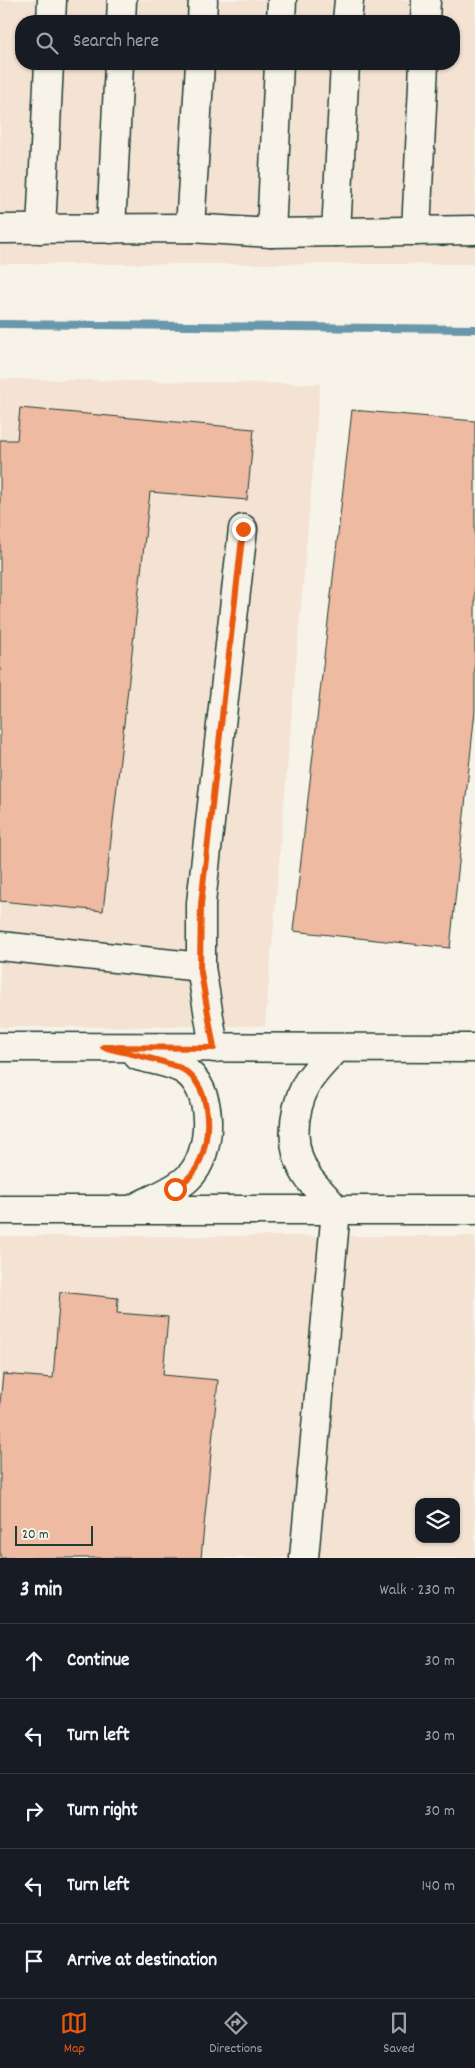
<!DOCTYPE html>
<meta charset="utf-8">
<style>
body{margin:0;font-family:Dekko,sans-serif;background:#20242c;color:#f1f3f6}
.controls{position:absolute;right:15px;bottom:15px;display:grid;overflow:hidden;border-radius:10px;box-shadow:0 1px 4px #0004}
.controls button{width:45px;height:45px;display:grid;place-items:center;padding:0;border:0;border-bottom:1px solid #363941;background:#171b24;color:#f1f3f6;font:25px sans-serif}
.scale{position:absolute;left:15px;bottom:12px;width:78px;box-sizing:border-box;padding-left:5px;border:2px solid #1f3d34;border-top:0;font-size:14px;line-height:18px;white-space:nowrap;color:#1f3d34;-webkit-text-stroke:4px #f7f3e8;paint-order:stroke}
.stop{position:absolute;width:15px;height:15px;margin:-11px;border:4px solid #ea580c;border-radius:50%;background:#fff}
.stop.end{background:#ea580c;border-color:#fff;box-shadow:0 1px 5px #0008}
.list{margin:0;padding:0;list-style:none}
h2{display:flex;justify-content:space-between;align-items:center;height:65px;margin:0;padding:0 20px;font-size:21px}
h2 small{font-size:16px;font-weight:400;color:#9ea1a6}
.list li{display:grid;grid-template-columns:32px 1fr auto;gap:15px;align-items:center;box-sizing:border-box;height:75px;padding:0 20px;border-top:1px solid #363941}
.list b{display:block;font-size:19px;white-space:nowrap}
.list em{font-size:16px;font-style:normal;color:#9ea1a6}
.icon{flex:none;width:28px;height:28px;fill:none;stroke:currentColor;stroke-width:2;stroke-linecap:round;stroke-linejoin:round}
.map{position:relative;flex:none;width:475px;height:1558px;overflow:hidden}
.search{position:absolute;background:#171b24;box-shadow:0 1px 4px #0004;left:15px;right:15px;top:15px;height:55px;display:flex;align-items:center;gap:12px;box-sizing:border-box;padding:0 18px;border-radius:20px;color:#9ea1a6;font-size:19px}
.sheet{height:440px;background:#171b24}
nav{display:flex;justify-content:space-around;align-items:center;box-sizing:border-box;height:70px;border-top:1px solid #363941;background:#171b24;font-size:14px;color:#9ea1a6}
nav a{display:grid;justify-items:center;gap:2px}
nav .on{color:#ea580c}
.map>svg:first-child{display:block}
.built{fill:#f4e2d3;fill-rule:evenodd}
.lines{fill:none;stroke-linecap:round;stroke-linejoin:round}
.stream{stroke:#6997ab;stroke-width:8}
.building{fill:#eebaa1;stroke:#1f3d34}
.minor-casing{stroke:#1f3d34;stroke-width:31}
.minor{stroke:#f7f3e8;stroke-width:28}
.route{stroke:#ea580c;stroke-width:6}
</style>
<div class="map">
<svg width="475" height="1558" viewBox="0 0 475 1558">
<rect width="100%" height="100%" fill="#f7f3e8"/>
<filter id="ink" filterUnits="userSpaceOnUse"><feTurbulence type="fractalNoise" baseFrequency=".02" numOctaves="2"/><feDisplacementMap in="SourceGraphic" scale="10" xChannelSelector="R" yChannelSelector="G"/><feConvolveMatrix kernelMatrix="1 2 1 2 8 2 1 2 1" color-interpolation-filters="sRGB"/></filter>
<g filter="url(#ink)">
<g class="built">
<path d="M0,0H475V264H0ZM21,21H454V64H21Z"/>
<path d="M0,379L320,384L265,1026L0,1027Z"/>
<path d="M0,1236H475V1558H0ZM419,1502H456V1539H419Z"/>
</g>
<g class="lines">
<path class="stream" d="M0,324L475,329"/>
</g>
<g class="building">
<path d="M20,408L254,429L247,500L150,492L103,911L0,901V440H17Z"/>
<path d="M352,410L475,421V711L450,948L293,931Z"/>
<path d="M60,1292L118,1298L117,1313L168,1317L163,1375L218,1380L201,1558H0V1403L3,1374L53,1378Z"/>
</g>
<g class="lines">
<g class="minor-casing">
<g id="minor">
<path d="M51,21L52,0"/>
<path d="M121,21L122,0"/>
<path d="M202,21L203,0"/>
<path d="M281,21L282,0"/>
<path d="M347,21L349,0"/>
<path d="M425,21L426,0"/>
<path d="M190,228L200,64"/>
<path d="M0,229L190,228L271,233L475,230"/>
<path d="M41,229L49,64"/>
<path d="M111,229L119,64"/>
<path d="M416,231L424,64"/>
<path d="M336,232L345,64"/>
<path d="M271,233L279,64"/>
<path d="M0,946L201,967"/>
<path d="M0,1047L475,1048"/>
<path d="M214,1048L201,967V903L243,529"/>
<path d="M135,1208C153,1198 173,1192 188,1178C213,1155 216,1087 182,1069C169,1062 152,1060 138,1056"/>
<path d="M0,1210H475"/>
<path d="M304,1558L336,1210C328,1199 318,1190 310,1180C289,1152 291,1115 306,1085C313,1072 326,1060 336,1049"/>
</g>
</g>
<use href="#minor" class="minor"/>
</g>
</g>
<g class="lines" filter="url(#ink)">
<path class="route" d="M175,1189C184,1182 196,1173 200,1161C211,1133 212,1089 184,1070C170,1061 121,1052 103,1047L214,1048L200,967L201,904L243,529"/>
</g>
</svg>
<div class="controls">
<button><svg class="icon" aria-label="layers" viewBox="0 0 24 24"><path d="M12 4l9 5-9 5-9-5zM3 14l9 5 9-5"/></svg></button>
</div>
<div class="scale">20 m</div>
<div class="stop" style="left:175px;top:1189px"></div>
<div class="stop end" style="left:243px;top:529px"></div>
<div class="search"><svg class="icon" aria-label="search" viewBox="0 0 24 24"><circle cx="10" cy="10" r="6"/><path d="M15 15l6 6"/></svg>Search here</div>
</div>
<section class="sheet">
<h2>3 min<small>Walk · 230 m</small></h2>
<ul class="list">
<li><svg class="icon" aria-label="ahead" viewBox="0 0 24 24"><path d="M12 20V5M6 11l6-6 6 6"/></svg><div><b>Continue</b></div><em>30 m</em></li>
<li><svg class="icon" aria-label="left" viewBox="0 0 24 24"><path d="M17 20v-9H6M10 6l-5 5 5 5"/></svg><div><b>Turn left</b></div><em>30 m</em></li>
<li><svg class="icon" aria-label="right" viewBox="0 0 24 24"><path d="M7 20v-9h11M14 6l5 5-5 5"/></svg><div><b>Turn right</b></div><em>30 m</em></li>
<li><svg class="icon" aria-label="left" viewBox="0 0 24 24"><path d="M17 20v-9H6M10 6l-5 5 5 5"/></svg><div><b>Turn left</b></div><em>140 m</em></li>
<li><svg class="icon" aria-label="arrive" viewBox="0 0 24 24"><path d="M6 21V4h12l-3 4 3 4H6"/></svg><div><b>Arrive at destination</b></div></li>
</ul>
</section>
<nav>
<a class="on"><svg class="icon" aria-label="map" viewBox="0 0 24 24"><path d="M3 6l6-2 6 2 6-2v14l-6 2-6-2-6 2zM9 4v14M15 6v14"/></svg>Map</a>
<a><svg class="icon" aria-label="directions" viewBox="0 0 24 24"><path d="M12 3l9 9-9 9-9-9zM9 14v-3h6M13 9l2 2-2 2"/></svg>Directions</a>
<a><svg class="icon" aria-label="saved" viewBox="0 0 24 24"><path d="M7 4h10v16l-5-4-5 4z"/></svg>Saved</a>
</nav>
